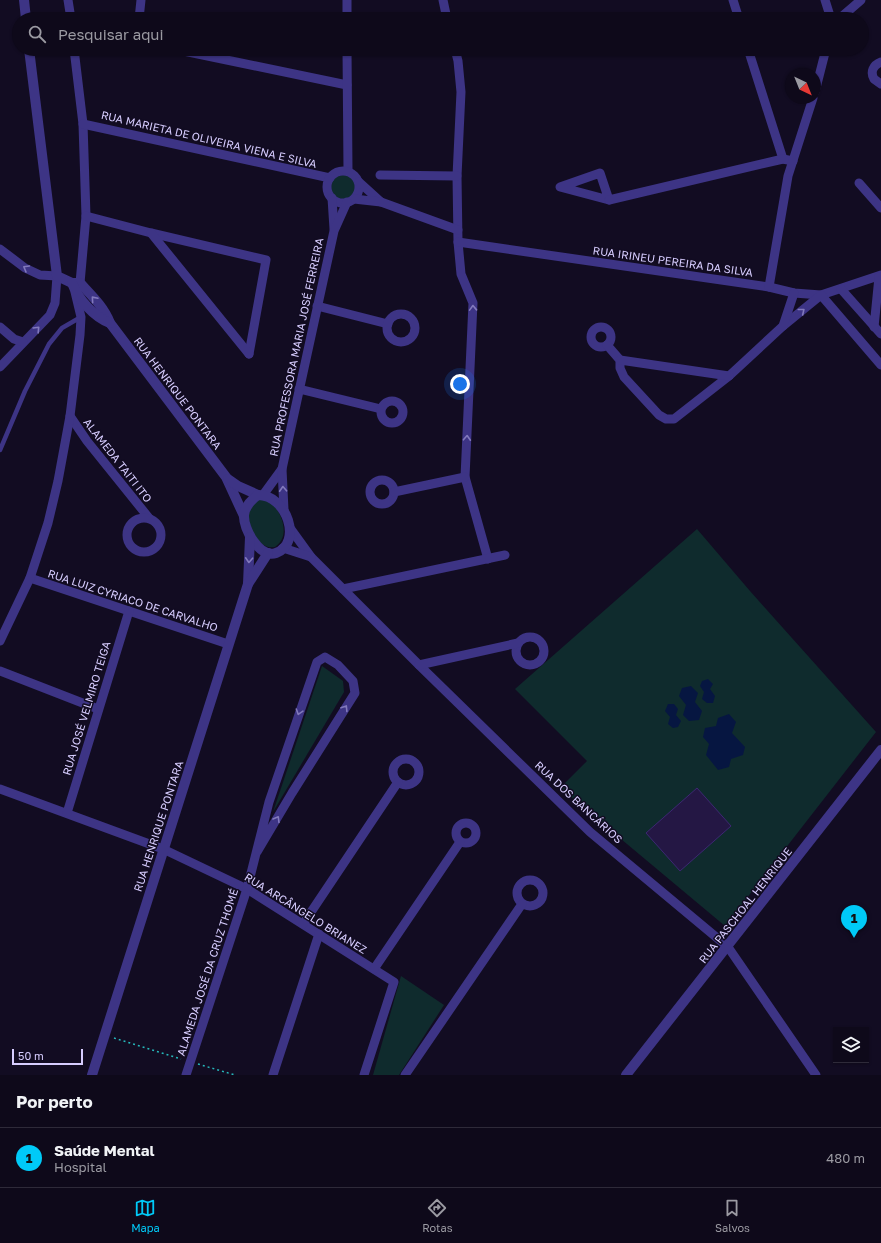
<!DOCTYPE html>
<html lang="pt">
<meta charset="utf-8">
<style>
body{margin:0;font-family:"Golos Text",sans-serif;background:#171223;color:#f1f3f6}
.controls{position:absolute;right:12px;bottom:12px;display:grid;overflow:hidden;border-radius:0px;box-shadow:0 1px 3px #0004}
.controls button{width:36px;height:36px;display:grid;place-items:center;padding:0;border:0;border-bottom:1px solid #2e2a39;background:#0e091a;color:#f1f3f6;font:20px sans-serif}
.compass{position:absolute;left:785px;top:68px;width:36px;height:36px;border-radius:50%;background:#0e091a;box-shadow:0 1px 3px #0004;rotate:137deg}
.scale{position:absolute;left:12px;bottom:10px;width:71px;box-sizing:border-box;padding-left:4px;border:2px solid #d7cdff;border-top:0;font-size:11px;line-height:14px;white-space:nowrap;color:#d7cdff;-webkit-text-stroke:3px #120c22;paint-order:stroke}
.you{position:absolute;left:460px;top:384px;width:14px;height:14px;margin:-10px;border:3px solid #fff;border-radius:50%;background:#1a73e8;box-shadow:0 0 0 6px #1a73e833}
.badge{display:grid;place-items:center;width:26px;height:26px;border-radius:50%;background:#00caf8;color:#111;font-size:13px;font-weight:700}
.pin{position:absolute;translate:-50% -33px;filter:drop-shadow(0 1px 2px #0008)}
.pin::after{content:'';position:absolute;top:21px;width:14px;height:12px;background:inherit;clip-path:polygon(0 0,100% 0,50% 100%)}
.list{margin:0;padding:0;list-style:none}
h2{display:flex;justify-content:space-between;align-items:center;height:52px;margin:0;padding:0 16px;font-size:17px}
h2 small{font-size:13px;font-weight:400;color:#9b9aa2}
.list li{display:grid;grid-template-columns:26px 1fr auto;gap:12px;align-items:center;box-sizing:border-box;height:60px;padding:0 16px;border-top:1px solid #2e2a39}
.list b{display:block;font-size:15px;white-space:nowrap}
.list p{margin:0;font-size:13px;white-space:nowrap;color:#9b9aa2}
.list em{font-size:13px;font-style:normal;color:#9b9aa2}
.icon{flex:none;width:22px;height:22px;fill:none;stroke:currentColor;stroke-width:2;stroke-linecap:round;stroke-linejoin:round}
.map{position:relative;flex:none;width:881px;height:1075px;overflow:hidden}
.search{position:absolute;background:#0e091a;box-shadow:0 1px 3px #0004;left:12px;right:12px;top:12px;height:44px;display:flex;align-items:center;gap:10px;box-sizing:border-box;padding:0 14px;border-radius:22px;color:#9b9aa2;font-size:15px}
.sheet{height:112px;background:#0e091a}
nav{display:flex;justify-content:space-around;align-items:center;box-sizing:border-box;height:56px;border-top:1px solid #2e2a39;background:#0e091a;font-size:11px;color:#9b9aa2}
nav a{display:grid;justify-items:center;gap:2px}
nav .on{color:#00caf8}
.map>svg:first-child{display:block}
.green{fill:#0f2b2d}
.water{fill:#061641}
.building{fill:#241744;stroke:#3c2772}
.lines{fill:none;stroke-linecap:round;stroke-linejoin:round}
.path{stroke:#26b7ba;stroke-width:1.5;stroke-dasharray:2 3;stroke-linecap:butt}
.service{stroke:#3d3485;stroke-width:4.5}
.minor{stroke:#3d3485;stroke-width:9}
.tertiary{stroke:#3d3485;stroke-width:10}
.oneway{stroke:#8279bc}
.labels{text-anchor:middle;dominant-baseline:central;stroke-width:3;stroke-linejoin:round;paint-order:stroke}
.street-label{font-size:11px;fill:#d7cdff;stroke:#120c22}
</style>
<div class="map">
<svg width="881" height="1075" viewBox="0 0 881 1075">
<rect width="100%" height="100%" fill="#120c22"/>
<g class="green">
<circle cx="343" cy="187" r="12"/>
<path d="M262,499C264,499 267,499 269,500C271,501 273,505 275,507C284,518 289,538 275,547C257,551 242,519 252,506C255,502 258,500 262,499Z"/>
<path d="M697,529L750,591L876,732L725,926L560,788L587,761L515,689Z"/>
<path d="M322,666L343,681L344,692L273,812Z"/>
<path d="M401,976L444,1005L399,1075H373Z"/>
</g>
<g class="water">
<path d="M708,679L713,684L710,689L715,696L713,703H707L702,699L704,692L700,686L702,681Z"/>
<path d="M691,686L698,693L695,702L702,711L699,720L689,721L683,715L686,705L679,696L682,688Z"/>
<path d="M668,704H674L678,709L676,715L681,721L678,727L673,728L668,724L670,717L665,711Z"/>
<path d="M729,714L736,722L732,733L745,747L743,755L731,759L729,767L718,770L706,755L709,744L703,737L705,728L716,726L718,718Z"/>
</g>
<path class="building" d="M697,788L731,826L680,871L646,833Z"/>
<g class="lines">
<g class="path">
<path d="M114,1038L181,1059"/>
<path d="M198,1064L235,1075"/>
</g>
<path class="service" d="M0,450L25,391L49,344L62,328L81,317"/>
<g class="minor">
<path d="M68,0L71,19"/>
<path d="M347,0V19"/>
<path d="M443,0L447,19"/>
<path d="M733,0L739,19"/>
<path d="M825,0L831,19"/>
<path d="M139,19L141,0"/>
<path d="M839,19L861,0"/>
<path d="M74,49L83,124L86,216L80,283"/>
<path d="M174,49L347,85"/>
<path d="M347,49L348,171"/>
<path d="M455,49L458,61L461,92L457,176L458,242L461,274L473,303L465,477L488,559"/>
<path d="M748,49L783,159"/>
<path d="M881,62C873,65 870,72 874,79L881,84"/>
<path d="M815,92L826,49"/>
<path d="M83,124L330,178"/>
<circle cx="343" cy="187" r="16"/>
<path d="M600,173L609,200L560,187Z"/>
<path d="M380,175L457,176"/>
<path d="M359,182L381,202"/>
<path d="M859,183L881,208"/>
<path d="M332,198L334,229"/>
<path d="M354,199L381,202L458,230"/>
<path d="M609,200L783,159L793,161"/>
<path d="M86,216L151,233L266,260L249,354"/>
<path d="M151,233L249,354"/>
<path d="M458,242L769,287L794,293L821,295L881,275"/>
<path d="M0,249L25,268L40,275L57,276L55,303L50,315L0,367"/>
<path d="M769,287L788,176L813,98"/>
<path d="M841,289L881,334"/>
<path d="M317,306L388,324"/>
<circle cx="401" cy="328" r="14"/>
<path d="M783,326L821,295L881,365"/>
<circle cx="601" cy="337" r="10"/>
<path d="M0,327L14,339L23,342"/>
<path d="M874,327L879,277"/>
<path d="M607,345L620,360V368L624,377L659,415L666,419H674L729,376L783,326L794,293"/>
<path d="M620,360L729,376"/>
<path d="M299,389L381,409"/>
<circle cx="392" cy="412" r="11"/>
<path d="M70,416L87,441L149,518"/>
<circle cx="382" cy="492" r="12"/>
<path d="M394,492L465,477"/>
<path d="M263,495L282,469"/>
<path d="M284,510L282,469L334,231L347,202"/>
<circle cx="144" cy="535" r="17"/>
<path d="M290,528L311,557L419,665L590,832L728,947L816,1075"/>
<path d="M283,548L311,557"/>
<path d="M30,578L228,644"/>
<path d="M343,589L505,555"/>
<circle cx="530" cy="651" r="14"/>
<path d="M0,641L30,578L48,523L58,481L70,416L80,335L81,317L75,292"/>
<path d="M419,665L518,643"/>
<path d="M0,671L98,709"/>
<circle cx="406" cy="772" r="13"/>
<path d="M0,789L163,849L247,889L394,982L364,1075"/>
<path d="M67,813L129,611"/>
<circle cx="466" cy="833" r="10"/>
<circle cx="530" cy="893" r="13"/>
<path d="M303,924L398,782"/>
<path d="M374,969L460,842"/>
<path d="M186,1075L247,889L269,802L317,662L325,657L338,665L353,681L355,693L292,793L257,852"/>
<path d="M273,1075L319,934"/>
<path d="M405,1075L522,904"/>
</g>
<g class="tertiary">
<path d="M24,0L26,19"/>
<path d="M29,49L57,276L72,283H80C91,295 104,307 110,323L226,477L244,516"/>
<path d="M72,283C78,299 94,317 110,323"/>
<path d="M228,479L238,486L258,495"/>
<path d="M258,495C287,495 303,543 276,553C260,559 243,529 244,515C245,506 251,500 258,495Z"/>
<path d="M248,584L250,537"/>
<path d="M92,1075L248,584L268,553"/>
<path d="M626,1075L881,750"/>
</g>
</g>
<defs><path id="oneway-chevron" d="M-2-3.5L2.5 0L-2 3.5" fill="none" stroke-width="1.6" stroke-linecap="round" stroke-linejoin="round"/></defs>
<g class="oneway">
<use href="#oneway-chevron" transform="translate(26 268) rotate(-150)"/>
<use href="#oneway-chevron" transform="translate(94 299) rotate(-131)"/>
<use href="#oneway-chevron" transform="translate(473 308) rotate(-92)"/>
<use href="#oneway-chevron" transform="translate(802 311) rotate(-39)"/>
<use href="#oneway-chevron" transform="translate(37 329) rotate(-46)"/>
<use href="#oneway-chevron" transform="translate(467 438) rotate(-87)"/>
<use href="#oneway-chevron" transform="translate(283 489) rotate(-93)"/>
<use href="#oneway-chevron" transform="translate(249 560) rotate(93)"/>
<use href="#oneway-chevron" transform="translate(345 708) rotate(-58)"/>
<use href="#oneway-chevron" transform="translate(299 712) rotate(108)"/>
<use href="#oneway-chevron" transform="translate(277 819) rotate(-59)"/>
</g>
<g class="labels">
<g class="street-label">
<text transform="translate(209 139) rotate(13)">RUA MARIETA DE OLIVEIRA VIENA E SILVA</text>
<text transform="translate(673 261) rotate(8)">RUA IRINEU PEREIRA DA SILVA</text>
<text transform="translate(296 347) rotate(-78)">RUA PROFESSORA MARIA JOSÉ FERREIRA</text>
<text transform="translate(178 393) rotate(53)">RUA HENRIQUE PONTARA</text>
<text transform="translate(118 460) rotate(52)">ALAMEDA TAITI ITO</text>
<text transform="translate(133 600) rotate(18)">RUA LUIZ CYRIACO DE CARVALHO</text>
<text transform="translate(86 708) rotate(-73)">RUA JOSÉ VELMIRO TEIGA</text>
<text transform="translate(579 802) rotate(43)">RUA DOS BANCÁRIOS</text>
<text transform="translate(158 826) rotate(-72)">RUA HENRIQUE PONTARA</text>
<text transform="translate(745 905) rotate(-52)">RUA PASCHOAL HENRIQUE</text>
<text transform="translate(306 913) rotate(32)">RUA ARCÂNGELO BRIANEZ</text>
<text transform="translate(207 972) rotate(-72)">ALAMEDA JOSÉ DA CRUZ THOMÉ</text>
</g>
</g>
</svg>
<div class="controls">
<button><svg class="icon" aria-label="layers" viewBox="0 0 24 24"><path d="M12 4l9 5-9 5-9-5zM3 14l9 5 9-5"/></svg></button>
</div>
<svg class="compass" viewBox="-18 -18 36 36"><path d="M0-13l5 13h-10z" fill="#e53935"/><path d="M0 13l5-13h-10z" fill="#9b9aa2"/></svg>
<div class="scale">50 m</div>
<div class="you"></div>
<div class="pin badge" style="left:854px;top:938px">1</div>
<div class="search"><svg class="icon" aria-label="search" viewBox="0 0 24 24"><circle cx="10" cy="10" r="6"/><path d="M15 15l6 6"/></svg>Pesquisar aqui</div>
</div>
<section class="sheet">
<h2>Por perto<small></small></h2>
<ul class="list">
<li><span class="badge">1</span><div><b>Saúde Mental</b><p>Hospital</p></div><em>480 m</em></li>
</ul>
</section>
<nav>
<a class="on"><svg class="icon" aria-label="map" viewBox="0 0 24 24"><path d="M3 6l6-2 6 2 6-2v14l-6 2-6-2-6 2zM9 4v14M15 6v14"/></svg>Mapa</a>
<a><svg class="icon" aria-label="directions" viewBox="0 0 24 24"><path d="M12 3l9 9-9 9-9-9zM9 14v-3h6M13 9l2 2-2 2"/></svg>Rotas</a>
<a><svg class="icon" aria-label="saved" viewBox="0 0 24 24"><path d="M7 4h10v16l-5-4-5 4z"/></svg>Salvos</a>
</nav>
